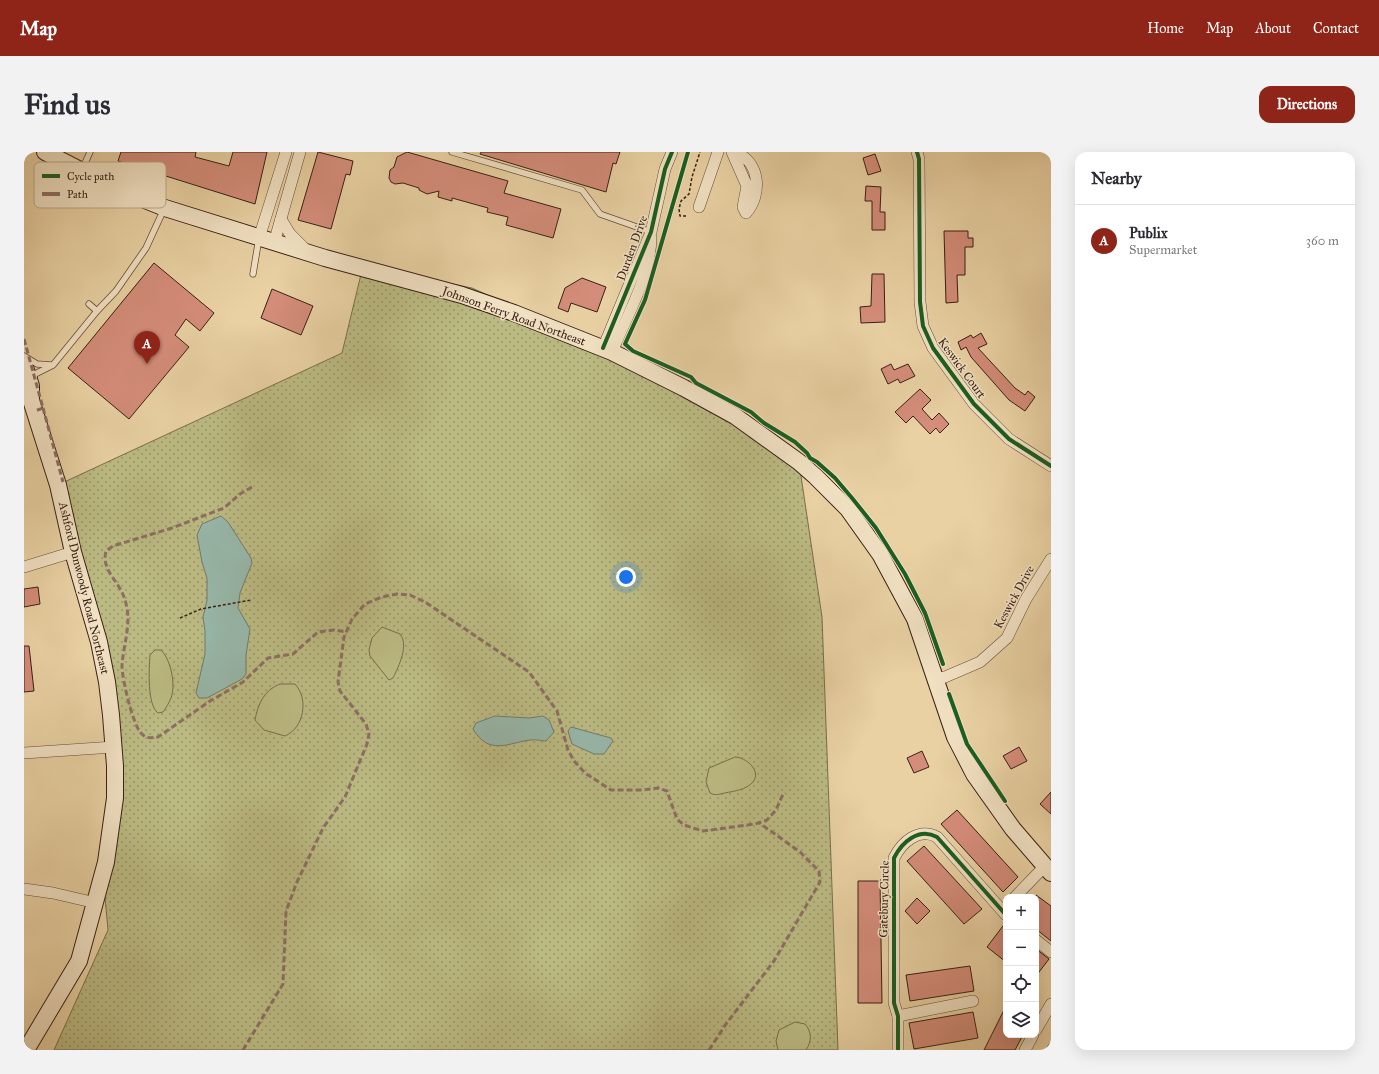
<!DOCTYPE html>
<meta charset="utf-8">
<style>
body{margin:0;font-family:"IM FELL Great Primer",serif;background:#f2f2f3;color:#2b2b33}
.controls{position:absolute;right:12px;bottom:12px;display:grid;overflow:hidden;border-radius:8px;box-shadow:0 4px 16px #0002}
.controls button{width:36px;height:36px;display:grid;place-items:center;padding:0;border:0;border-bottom:1px solid #e1e1e2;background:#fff;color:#2b2b33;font:20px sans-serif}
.you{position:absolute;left:602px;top:425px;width:14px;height:14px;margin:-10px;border:3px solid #fff;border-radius:50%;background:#1a73e8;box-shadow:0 0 0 6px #1a73e833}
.badge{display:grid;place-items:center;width:26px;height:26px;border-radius:50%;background:#8f2418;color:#fff;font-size:13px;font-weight:700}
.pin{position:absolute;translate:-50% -33px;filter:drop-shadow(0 1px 2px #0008)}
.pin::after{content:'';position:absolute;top:21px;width:14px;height:12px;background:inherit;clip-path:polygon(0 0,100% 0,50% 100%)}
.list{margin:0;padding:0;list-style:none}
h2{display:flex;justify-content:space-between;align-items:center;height:52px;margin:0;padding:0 16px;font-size:17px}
h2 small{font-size:13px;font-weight:400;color:#7c7c81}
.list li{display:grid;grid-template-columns:26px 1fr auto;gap:12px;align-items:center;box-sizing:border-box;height:72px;padding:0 16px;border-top:1px solid #e1e1e2}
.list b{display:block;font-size:15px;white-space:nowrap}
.list p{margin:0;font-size:13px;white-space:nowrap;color:#7c7c81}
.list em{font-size:13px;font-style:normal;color:#7c7c81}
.icon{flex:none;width:22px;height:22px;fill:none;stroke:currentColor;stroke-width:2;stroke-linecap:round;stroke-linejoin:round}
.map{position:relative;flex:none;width:1027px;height:898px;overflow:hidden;border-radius:12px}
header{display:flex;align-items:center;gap:24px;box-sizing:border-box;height:56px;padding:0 20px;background:#8f2418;color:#fff}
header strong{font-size:19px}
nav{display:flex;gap:22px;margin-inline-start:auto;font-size:14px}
.intro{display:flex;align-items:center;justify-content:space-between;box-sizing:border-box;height:96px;padding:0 24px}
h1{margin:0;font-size:28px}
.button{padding:10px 18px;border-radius:12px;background:#8f2418;color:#fff;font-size:14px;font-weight:700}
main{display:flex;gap:24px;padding:0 24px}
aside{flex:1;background:#fff;border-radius:12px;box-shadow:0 4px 16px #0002}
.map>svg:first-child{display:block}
.grass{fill:url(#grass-dots);stroke:#7a6d4c}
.park{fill:#bbba82;stroke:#7a6d4c}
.water{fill:#97b7aa;stroke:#717b6f}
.building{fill:#d48d7a;stroke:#392016}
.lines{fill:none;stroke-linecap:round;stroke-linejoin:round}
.lane-casing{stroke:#654c39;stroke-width:7}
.street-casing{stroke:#654c39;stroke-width:12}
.secondary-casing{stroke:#392016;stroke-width:18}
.path{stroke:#392016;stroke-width:1.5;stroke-dasharray:3 2;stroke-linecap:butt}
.lane{stroke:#f1e1c3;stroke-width:5.5}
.street{stroke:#f1e1c3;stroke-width:11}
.secondary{stroke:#f1e1c3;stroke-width:16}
.quiet{stroke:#8d6e63;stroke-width:3;stroke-dasharray:6 3;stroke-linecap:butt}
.cycleway-casing{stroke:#f1e1c3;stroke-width:6}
.cycleway{stroke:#1b5e20;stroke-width:4}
.labels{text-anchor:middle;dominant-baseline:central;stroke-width:3;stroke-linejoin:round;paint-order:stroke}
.street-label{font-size:12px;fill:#392016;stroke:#f1e1c3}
.key{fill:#f1e1c3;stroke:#baa78f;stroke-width:1}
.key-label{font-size:11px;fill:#392016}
</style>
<header>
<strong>Map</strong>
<nav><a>Home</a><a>Map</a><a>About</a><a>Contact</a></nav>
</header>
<div class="intro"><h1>Find us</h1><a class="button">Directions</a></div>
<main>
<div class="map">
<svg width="1027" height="898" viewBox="0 0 1027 898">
<defs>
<pattern id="grass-dots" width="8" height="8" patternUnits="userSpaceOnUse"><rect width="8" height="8" fill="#bbba82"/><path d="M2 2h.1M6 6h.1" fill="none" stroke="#999769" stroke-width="1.8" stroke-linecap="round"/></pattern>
</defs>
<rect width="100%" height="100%" fill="#e9d1a3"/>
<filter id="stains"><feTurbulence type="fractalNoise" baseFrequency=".005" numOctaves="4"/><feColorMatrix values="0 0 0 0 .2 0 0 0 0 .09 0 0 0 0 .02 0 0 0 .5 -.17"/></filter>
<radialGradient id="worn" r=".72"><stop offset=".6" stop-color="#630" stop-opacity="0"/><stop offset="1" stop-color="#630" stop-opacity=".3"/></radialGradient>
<path class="grass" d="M339,114L448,136L574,193L774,304L798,465L814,898H30L84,778L80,735L93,612L36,332L318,201Z"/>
<g class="park">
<path d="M358,475L376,482C385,493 375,514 369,526L365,528L346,504L345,498L348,486Z"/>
<path d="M131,498H137C147,508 152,533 147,546C145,551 142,556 139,560L134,561C123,553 125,517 126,503Z"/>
<path d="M256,532H271C285,547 280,576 261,584L240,578L231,568C234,552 240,538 256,532Z"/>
<path d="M711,605C721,605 738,618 729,630C722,638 710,639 701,641C695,642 692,644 686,641L682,630L685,616Z"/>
<path d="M771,870L781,872C788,880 788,889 782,898H754L752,889L755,878Z"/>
</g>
<g class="water">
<path d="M197,364L204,370L227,406L228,411L216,441L214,456L226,477L222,503V522L218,527L183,546H175L172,541L181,502V479L179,465L183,448V426L178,410L173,383L178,372Z"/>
<path d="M471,564L505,566L519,564L525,568L530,580L522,589C517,589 512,587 506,588C484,591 465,604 449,577L452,571Z"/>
<path d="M547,575L587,586L589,589L580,602H570L548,592L544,579Z"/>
</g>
<g class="building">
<path d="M97,0H172L171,5L205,14L209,0H243L231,52L94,9Z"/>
<path d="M294,0L329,9L326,23L322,22L307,77L274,68Z"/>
<path d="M383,0L484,29L480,41L537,57L529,86L482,73L484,65L463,60L464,56L428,46V49L414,45L415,39L403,42L395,38V36L379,31L371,32L367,30L365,26L366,18L370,15L373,5Z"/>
<path d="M457,0H596L592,12L589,11L582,40L456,2Z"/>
<path d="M851,2L857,19L844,23L839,6Z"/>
<path d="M842,34L857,35L856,60H861V78H848V49H841Z"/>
<path d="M920,79H944V86H949V95H941V123H933L934,150L922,151Z"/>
<path d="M130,111L190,161L176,179L162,167L151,183L165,195L105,267L44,216Z"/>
<path d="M848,122H860L861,170L837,171L836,155L847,154Z"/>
<path d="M558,126L582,135L573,160L547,151L544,160L534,156L541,136Z"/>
<path d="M248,137L289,154L277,183L237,166Z"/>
<path d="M957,181L963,192L954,196L991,236L1001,243L1004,239L1011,245L1001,259L985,248L947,205L942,195L937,198L934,190L947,183L949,186Z"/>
<path d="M867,212L870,218L884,212L891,224L876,231L874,227L864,232L857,217Z"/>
<path d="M896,237L907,248L898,257L908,268L915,261L925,272L916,281L912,276L906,282L889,264L882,271L871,260Z"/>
<path d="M14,435L16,452L0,455V437Z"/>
<path d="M0,494H5L10,539L0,540Z"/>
<path d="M995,595L1003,609L987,617L979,604Z"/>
<path d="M898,599L905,615L890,621L883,606Z"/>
<path d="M1027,640V662L1016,652Z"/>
<path d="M933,658L994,725L979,740L917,672Z"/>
<path d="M900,694L958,757L940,772L883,709Z"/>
<path d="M834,729H856L858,851H834Z"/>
<path d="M1012,743L1027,754V789L1012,777Z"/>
<path d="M893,746L906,759L893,772L881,759Z"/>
<path d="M982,770V810L963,795Z"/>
<path d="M1012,797L1025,807L1012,824Z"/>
<path d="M946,814L950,839L886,849L882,823Z"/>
<path d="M982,854V883H999L991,898H960Z"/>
<path d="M949,860L954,886L890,897L885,871Z"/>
</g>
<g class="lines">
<g class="lane-casing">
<g id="lane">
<path d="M428,0L558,38L576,62L627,80"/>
<path d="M58,18L66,0"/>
<path d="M229,122L235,86"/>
<path d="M65,152L73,159"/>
<path d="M0,204L13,212L27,213"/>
<path d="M9,228L11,222L29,213L73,159L92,139L122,96L140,57"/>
<path d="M1025,898L1027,895"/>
</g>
</g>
<g class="street-casing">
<g id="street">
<path d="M708,0L723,34L719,55L722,61C739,42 736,7 709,0"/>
<path d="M893,0L895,7L896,150L899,174L909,196L950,252L985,287L1027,314"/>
<path d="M675,55L694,0"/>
<path d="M257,67L266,82L283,99"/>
<path d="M235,86L262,0"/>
<path d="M250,91L276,0"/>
<path d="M579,196L627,80L641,17L648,0"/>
<path d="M588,200C603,164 626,125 627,86"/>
<path d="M0,415L49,400"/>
<path d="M911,527L921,525L956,510L983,486L1002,447L1027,407"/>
<path d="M0,601L90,595"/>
<path d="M0,737L29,741L72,751"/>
<path d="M991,745L1020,715"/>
<path d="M1012,788L1027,800"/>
<path d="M874,864L949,849"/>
<path d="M1012,878L1027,852"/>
<path d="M874,898V864L870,851V706C878,690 895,675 913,685L982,763"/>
<path d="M1001,898L1009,883"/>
</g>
</g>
<g class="secondary-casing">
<g id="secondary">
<path d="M21,0L91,36L141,56L301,106L438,143L490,161L588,200L660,236L711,264L775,310L791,324L824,357L856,402L891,467L931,585L950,622L989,677L1027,721"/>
<path d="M0,212L7,234V248L34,333L49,400L75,490L83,530L87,563L91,614V646L82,710L55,809L2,898"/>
</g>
</g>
<g class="path">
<path d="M662,64H656L655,57L657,49L665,42L668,25L676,0"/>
<path d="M156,466L177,457L227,448"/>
</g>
<use href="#lane" class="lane"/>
<use href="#street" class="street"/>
<use href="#secondary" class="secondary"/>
<g class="quiet">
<path d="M0,187L19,256L11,259"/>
<path d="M19,256L39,330"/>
<path d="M228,335L216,342L200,356L148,376L89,394L82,399C77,418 94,428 100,445C102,450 104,460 104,466C104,482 99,498 98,514C98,527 109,573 117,581C122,587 127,586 134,585L186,549L219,530L244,506L269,502L294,480L310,478L322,480"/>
<path d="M219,898L259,832L262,759L273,730L299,676L321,645L343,592L345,582L342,572L316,539L314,530L320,485L328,467L341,452L358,445L373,442L386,443L401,450L505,520L533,559L544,598L550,609L561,621L587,638H619L634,636L643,639L653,667L660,673L679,679L731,672L743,668L752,658L760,640"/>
<path d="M685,898L702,872L750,809L796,730L795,719L776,700L734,670"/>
</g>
<g class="cycleway-casing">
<g id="cycleway">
<path d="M664,0L621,148L601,192L609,199L667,225L672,231L727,260L740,271L771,290L783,301L786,306L793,310L811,326L828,346L852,376L881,422L901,461L919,512"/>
<path d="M893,0L895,7L896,150L899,174L909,196L950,252L985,287L1027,314"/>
<path d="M579,196L627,80L641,17L648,0"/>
<path d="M925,542L943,592L981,649"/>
<path d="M874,898V864L870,851V706C878,690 895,675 913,685L982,763"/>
</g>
</g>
<use href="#cycleway" class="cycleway"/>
</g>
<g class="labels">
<g class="street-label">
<text transform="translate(608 96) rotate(-70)">Durden Drive</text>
<text transform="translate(490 164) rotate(20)">Johnson Ferry Road Northeast</text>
<text transform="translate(938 216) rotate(54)">Keswick Court</text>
<text transform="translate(60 436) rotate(76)">Ashford Dunwoody Road Northeast</text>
<text transform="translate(990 445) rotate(-61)">Keswick Drive</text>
<text transform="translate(860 747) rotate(-89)">Gatebury Circle</text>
</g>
</g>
<rect x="10" y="10" width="132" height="46" rx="6" class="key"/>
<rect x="18" y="22" width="18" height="4" fill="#1b5e20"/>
<rect x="18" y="40" width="18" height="4" fill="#8d6e63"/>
<g class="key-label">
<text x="43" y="28">Cycle path</text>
<text x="43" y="46">Path</text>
</g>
<rect width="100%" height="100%" filter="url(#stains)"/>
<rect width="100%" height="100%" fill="url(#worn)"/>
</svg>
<div class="controls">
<button>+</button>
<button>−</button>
<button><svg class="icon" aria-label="locate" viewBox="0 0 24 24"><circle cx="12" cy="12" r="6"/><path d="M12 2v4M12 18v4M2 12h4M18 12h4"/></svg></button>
<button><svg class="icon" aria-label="layers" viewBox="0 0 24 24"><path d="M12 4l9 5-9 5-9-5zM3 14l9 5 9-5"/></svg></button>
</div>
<div class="you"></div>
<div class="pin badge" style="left:123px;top:212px">A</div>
</div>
<aside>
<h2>Nearby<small></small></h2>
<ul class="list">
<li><span class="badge">A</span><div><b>Publix</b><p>Supermarket</p></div><em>360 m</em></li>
</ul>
</aside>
</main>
